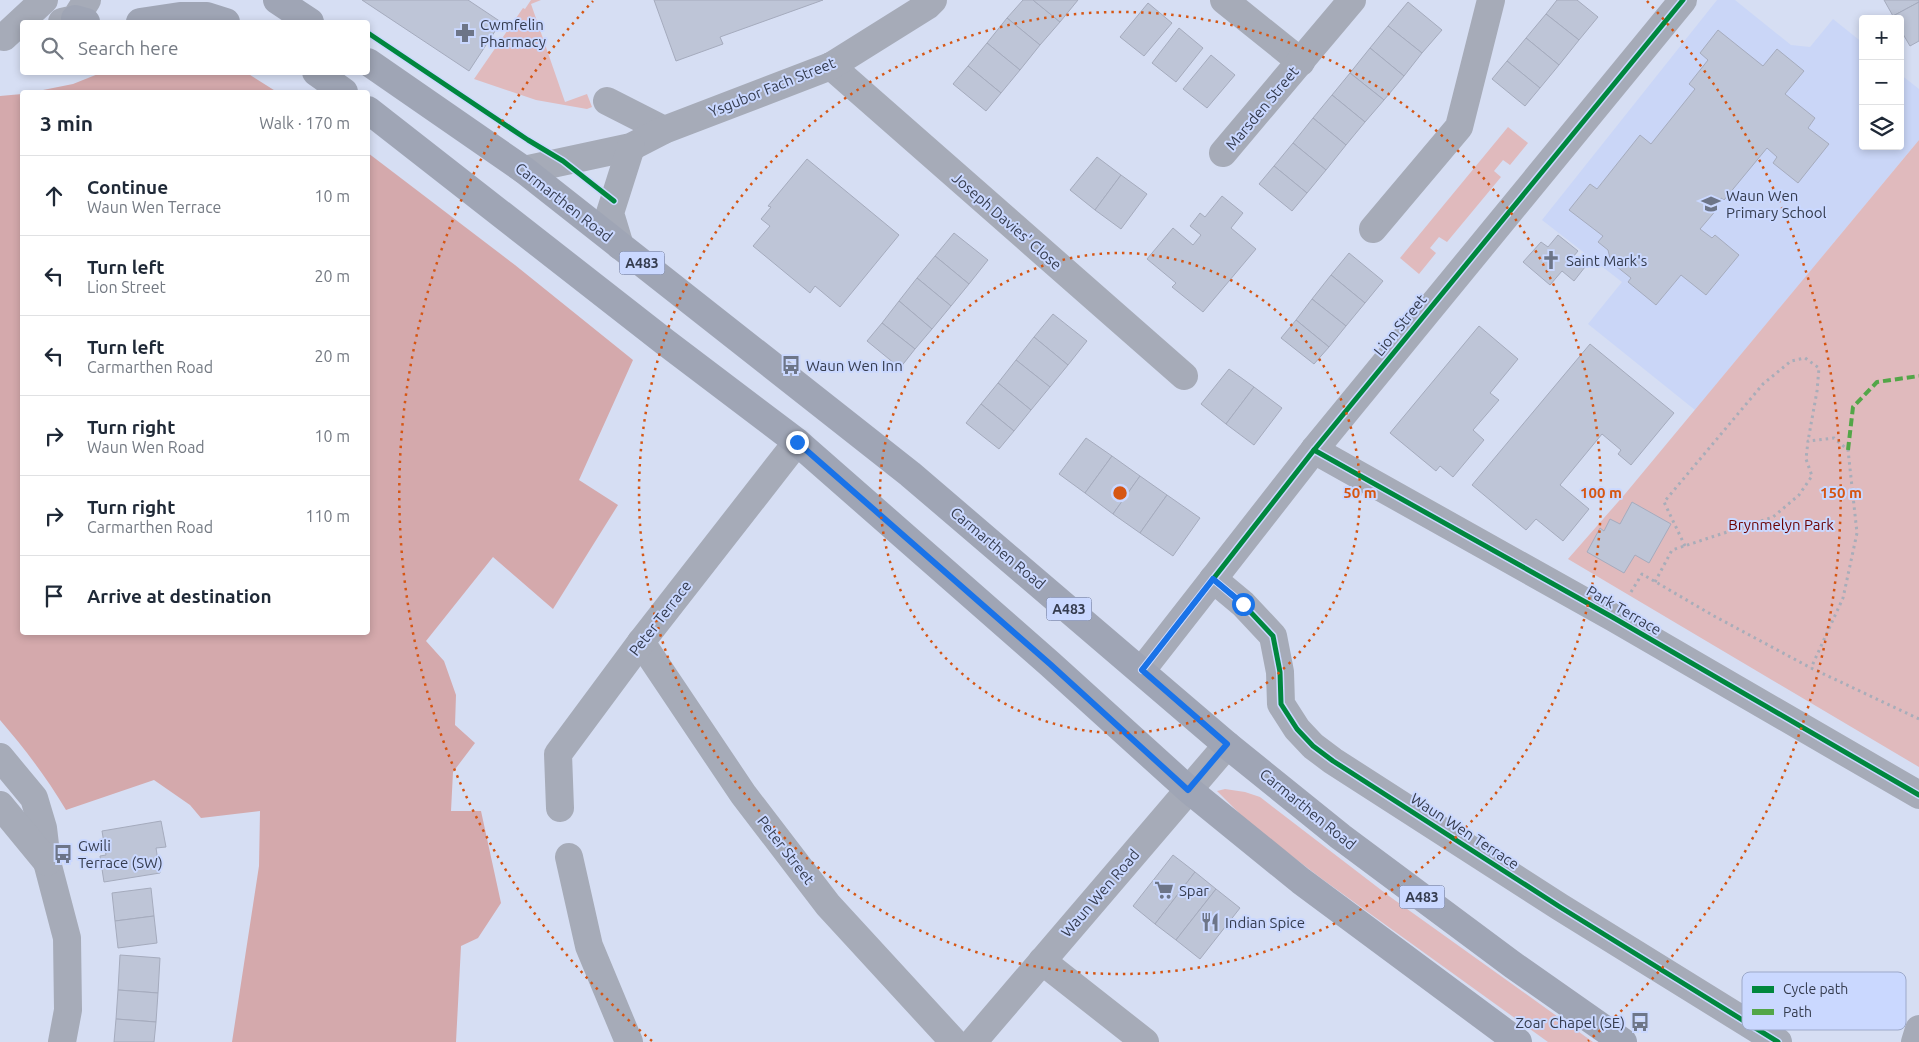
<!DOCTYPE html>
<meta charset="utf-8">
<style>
body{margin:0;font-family:Ubuntu,sans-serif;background:#f2f2f3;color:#1f2937}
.controls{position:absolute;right:15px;top:15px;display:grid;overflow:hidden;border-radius:5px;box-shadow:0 2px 8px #0003}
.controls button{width:45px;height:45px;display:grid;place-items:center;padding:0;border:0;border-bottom:1px solid #e0e1e3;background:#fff;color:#1f2937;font:25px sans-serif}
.stop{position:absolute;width:15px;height:15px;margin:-11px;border:4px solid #1a73e8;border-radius:50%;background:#fff}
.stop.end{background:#1a73e8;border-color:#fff;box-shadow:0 1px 5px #0008}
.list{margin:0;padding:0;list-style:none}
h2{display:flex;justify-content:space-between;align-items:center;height:65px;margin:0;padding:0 20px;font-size:21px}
h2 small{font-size:16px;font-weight:400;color:#747a83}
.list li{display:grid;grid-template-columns:32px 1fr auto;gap:15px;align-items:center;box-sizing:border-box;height:80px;padding:0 20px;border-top:1px solid #e0e1e3}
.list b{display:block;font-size:19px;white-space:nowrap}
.list p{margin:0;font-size:16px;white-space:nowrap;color:#747a83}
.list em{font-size:16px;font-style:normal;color:#747a83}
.icon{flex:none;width:28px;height:28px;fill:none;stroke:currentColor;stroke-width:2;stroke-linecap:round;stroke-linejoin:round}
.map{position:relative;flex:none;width:1919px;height:1042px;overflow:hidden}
.search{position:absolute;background:#fff;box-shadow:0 2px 8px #0003;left:20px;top:20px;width:350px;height:55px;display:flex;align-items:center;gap:12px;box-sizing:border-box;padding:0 18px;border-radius:5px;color:#747a83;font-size:19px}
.panel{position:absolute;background:#fff;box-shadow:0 2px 8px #0003;left:20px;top:90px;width:350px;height:545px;border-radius:5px}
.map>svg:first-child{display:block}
.built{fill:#cad6f7}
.green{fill:#e0babd}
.forest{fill:#d4a9ac}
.building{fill:#bec5d7;stroke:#a5abbd}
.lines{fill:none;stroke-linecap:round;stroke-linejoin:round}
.path{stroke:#a8adb9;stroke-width:3;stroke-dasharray:2.5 4;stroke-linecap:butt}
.minor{stroke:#a6abb8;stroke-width:28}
.major{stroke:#9fa5b5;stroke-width:28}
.quiet{stroke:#53a648;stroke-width:4;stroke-dasharray:8 4;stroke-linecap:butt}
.cycleway-casing{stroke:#cad8ff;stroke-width:8}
.cycleway{stroke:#00873e;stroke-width:5}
.route{stroke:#1a73e8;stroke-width:6}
.ring{fill:none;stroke:#d65613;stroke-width:2.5;stroke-dasharray:2.5 5}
.labels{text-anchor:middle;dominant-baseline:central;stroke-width:4;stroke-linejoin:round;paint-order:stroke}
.shield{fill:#cad8ff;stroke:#626b84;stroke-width:1}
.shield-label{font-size:14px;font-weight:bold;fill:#353c4f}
.poi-label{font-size:15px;fill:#353c4f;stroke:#cad8ff;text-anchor:start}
.street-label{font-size:15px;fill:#353c4f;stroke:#cad8ff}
.park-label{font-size:15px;fill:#6c0100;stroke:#cad8ff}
.key{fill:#cad8ff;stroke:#9da9ca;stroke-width:1}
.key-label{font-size:14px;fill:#353c4f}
.centre{fill:#d65613;stroke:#cad8ff;stroke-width:2.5}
.ring-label{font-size:15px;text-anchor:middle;font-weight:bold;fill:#d65613;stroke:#cad8ff;stroke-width:4;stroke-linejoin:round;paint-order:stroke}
</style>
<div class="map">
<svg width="1919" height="1042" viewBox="0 0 1919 1042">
<rect width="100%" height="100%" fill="#d6def3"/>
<path class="built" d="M1717,0H1735L1791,45L1810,47L1833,19L1863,43V146H1900V74L1919,89V140L1695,410L1588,324L1622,282L1542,220Z"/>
<g class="green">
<path d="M531,0H541L531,4L565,102L587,94L592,107L587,109L536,100L474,79L523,8L525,9Z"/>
<path d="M1508,127L1528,143L1510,165L1503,160L1494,171L1501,177L1447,242L1439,237L1430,248L1436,253L1419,274L1400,258Z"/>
<path d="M1919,140V767L1568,559L1625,494Z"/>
<path d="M1225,789L1245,792L1260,797L1389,896L1593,1042H1548L1322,879L1251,825L1217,791Z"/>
</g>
<g class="forest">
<path d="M103,72L247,73L277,92H33L73,84Z"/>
<path d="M22,94V632H368V153L515,265L633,360L579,480L618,505L553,609L493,557L426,641L444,661L456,695L455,725L475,743L453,772L451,811H481L501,903L478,938L461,946L456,1042H232L259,866L260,811L201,818L190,805L154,780L66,810C47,778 25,749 0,720V96Z"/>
</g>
<g class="building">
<path d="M362,0H468L501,22L469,71Z"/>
<path d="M654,0H823L720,37L723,44L676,61Z"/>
<path d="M1023,0H1033L1060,22L1040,45L1007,18Z"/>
<path d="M1033,0H1078L1060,22Z"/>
<path d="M1557,0H1577L1598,17L1579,40L1546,14Z"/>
<path d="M1884,0H1919V2L1893,16Z"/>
<path d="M1408,2L1442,30L1422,53L1388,26Z"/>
<path d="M1919,2V41L1910,46L1900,29V19H1894L1893,16Z"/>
<path d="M1148,3L1172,23L1144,56L1120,37Z"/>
<path d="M1546,14L1579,40L1559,65L1526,38Z"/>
<path d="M1007,18L1040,45L1020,70L987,43Z"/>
<path d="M1388,26L1422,53L1404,76L1370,48Z"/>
<path d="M1179,28L1203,48L1176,82L1152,63Z"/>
<path d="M1718,30L1763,66L1777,49L1804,71L1785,94L1815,118L1808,128L1829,144L1798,183L1773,163L1777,157L1767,148L1724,200L1721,198L1715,205L1718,208L1700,229L1712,238L1715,235L1739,255L1706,295L1681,275L1656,305L1628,282L1631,278L1611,262L1608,250L1598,242L1603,236L1569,210L1590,184L1597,189L1640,135L1651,144L1695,89L1689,84L1708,60L1700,53Z"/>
<path d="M1526,38L1559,65L1540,88L1507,61Z"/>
<path d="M987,43L1020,70L1001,93L968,66Z"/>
<path d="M1370,48L1404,76L1384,100L1350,73Z"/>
<path d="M1211,55L1235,75L1207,108L1183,89Z"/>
<path d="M1507,61L1540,88L1525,106L1492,79Z"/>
<path d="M968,66L1001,93L986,111L953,84Z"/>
<path d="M1350,73L1384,100L1365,122L1332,95Z"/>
<path d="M1332,95L1365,122L1346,145L1313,118Z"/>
<path d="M1313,118L1346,145L1326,170L1293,143Z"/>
<path d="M1293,143L1326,170L1307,193L1274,166Z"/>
<path d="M1097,157L1121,175L1095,210L1070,190Z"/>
<path d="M807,159L899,235L840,307L815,286L810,293L753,246L770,226L761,219L771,207L768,206Z"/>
<path d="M1274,166L1307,193L1292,211L1259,184Z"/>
<path d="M1121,175L1147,194L1121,229L1095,210Z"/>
<path d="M1222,196L1243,213L1231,228L1256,249L1203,312L1172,287L1176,283L1147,259L1173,228L1193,245L1201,235L1190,226L1200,213L1205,217Z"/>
<path d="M954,233L988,260L969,284L935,256Z"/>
<path d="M1558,235L1578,251L1573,257L1585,267L1574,281L1562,271L1550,285L1523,262L1541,242L1548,247Z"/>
<path d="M1349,253L1383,281L1365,303L1331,275Z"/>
<path d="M935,256L969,284L951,306L917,278Z"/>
<path d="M1331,275L1365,303L1346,326L1312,299Z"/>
<path d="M917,278L951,306L932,329L899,301Z"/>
<path d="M1312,299L1346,326L1329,347L1296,320Z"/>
<path d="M899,301L932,329L915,349L882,323Z"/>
<path d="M1053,314L1087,341L1068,365L1034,337Z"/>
<path d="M1296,320L1329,347L1314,364L1281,338Z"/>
<path d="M882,323L915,349L900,368L867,341Z"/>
<path d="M1479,326L1518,359L1490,393L1499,400L1473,430L1484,440L1453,477L1440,466L1436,471L1390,433Z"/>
<path d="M1034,337L1068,365L1050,387L1016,360Z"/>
<path d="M1590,344L1674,413L1631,465L1618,454L1621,450L1602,434L1560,485L1589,509L1563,541L1536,519L1526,530L1472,485Z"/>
<path d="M1016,360L1050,387L1031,410L998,383Z"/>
<path d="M1229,369L1254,387L1226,424L1201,404Z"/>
<path d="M998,383L1031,410L1014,431L981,404Z"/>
<path d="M1254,387L1282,408L1254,445L1226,424Z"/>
<path d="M981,404L1014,431L999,449L966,423Z"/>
<path d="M1086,438L1112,456L1085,493L1059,474Z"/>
<path d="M1112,456L1140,476L1113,514L1085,493Z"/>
<path d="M1140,476L1167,495L1140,533L1113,514Z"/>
<path d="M1167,495L1200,518L1173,556L1140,533Z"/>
<path d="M1632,502L1671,524L1649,563L1635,555L1624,573L1587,552L1600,528L1604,531L1610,519L1620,524Z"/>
<path d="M161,821L166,847L156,848L160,873L104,882L100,856L106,855L102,831Z"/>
<path d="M1173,855L1195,872L1155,924L1133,906Z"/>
<path d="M1195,872L1216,889L1176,940L1155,924Z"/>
<path d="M151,888L154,916L115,921L112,893Z"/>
<path d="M1216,889L1240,908L1200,959L1176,940Z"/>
<path d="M154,916L157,943L118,948L115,921Z"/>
<path d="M120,955L160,958L158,993L118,990Z"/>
<path d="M118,990L158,993L156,1022L116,1019Z"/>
<path d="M116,1019L156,1022L154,1042H114Z"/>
</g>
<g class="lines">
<g class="path">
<path d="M1685,546L1664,502L1763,384L1791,361L1805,358L1819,368L1817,391L1808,441"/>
<path d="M1655,582L1672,550L1773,517L1799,495L1812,476L1806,459L1808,441L1834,438L1848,450L1857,533L1843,598L1811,668"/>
<path d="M1631,592L1642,574L1714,616L1811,668L1919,719"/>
</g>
<g class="minor">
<path d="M1224,0L1301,62"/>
<path d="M62,22L75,19L87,0"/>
<path d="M4,37L44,0"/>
<path d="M831,66L1184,376"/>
<path d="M607,101L664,130"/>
<path d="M1223,153L1352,0"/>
<path d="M524,170L631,147L664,130L831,66L927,6L933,0"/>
<path d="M1373,229L1459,127L1491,0"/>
<path d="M620,246L610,213L631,147"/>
<path d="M1314,450L1614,618L1919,795"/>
<path d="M1213,579L1243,604L1273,636L1280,672L1281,704L1297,729L1313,746L1333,761L1560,907L1778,1042"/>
<path d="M641,642L743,794L828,905L954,1042"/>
<path d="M1142,670L1314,450L1683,0"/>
<path d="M0,757L34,798L43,828L47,862L67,938L68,1010L62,1042"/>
<path d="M0,805L47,862"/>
<path d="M560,808L558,754L641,642L797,442"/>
<path d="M569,857L589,946L629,1042"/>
<path d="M1042,961L1145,1042"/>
<path d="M973,1042L1227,745"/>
<path d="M1915,1042L1919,1029"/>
</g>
<g class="major">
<path d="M277,0L310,22"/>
<path d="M75,19L86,22"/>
<path d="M140,22L180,16H207L226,22"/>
<path d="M368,62L524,170L910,474L1227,745L1341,837L1513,965L1623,1042"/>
<path d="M316,72L344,92"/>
<path d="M368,110L665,342L797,442L1050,664L1189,790L1301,881L1518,1042"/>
</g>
<path class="quiet" d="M1848,450L1853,407L1877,382L1919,376"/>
<g class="cycleway-casing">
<g id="cycleway">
<path d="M368,33L528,140L563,161L614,201"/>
<path d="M1314,450L1614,618L1919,795"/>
<path d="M1213,579L1243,604L1273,636L1280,672L1281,704L1297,729L1313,746L1333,761L1560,907L1778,1042"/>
<path d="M1142,670L1314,450L1683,0"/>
</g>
</g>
<use href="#cycleway" class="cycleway"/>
</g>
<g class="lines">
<path class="route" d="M797,442L1050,664L1188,790L1227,744L1142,670L1213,579L1243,604"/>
</g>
<g class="ring">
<circle cx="1120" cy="493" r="240"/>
<circle cx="1120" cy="493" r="481"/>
<path d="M652 1041A721 721 0 0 1 593 1M1647 1A721 721 0 0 1 1588 1041"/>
</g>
<defs>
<g id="pharmacy-bare" transform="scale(1.5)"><path d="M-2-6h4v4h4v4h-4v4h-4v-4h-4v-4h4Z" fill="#6d7588" stroke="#cad8ff" stroke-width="2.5" paint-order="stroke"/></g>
<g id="school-bare" transform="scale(1.5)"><path d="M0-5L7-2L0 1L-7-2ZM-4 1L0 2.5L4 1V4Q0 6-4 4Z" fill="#6d7588" stroke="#cad8ff" stroke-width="2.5" paint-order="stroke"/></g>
<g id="church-bare" transform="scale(1.5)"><path d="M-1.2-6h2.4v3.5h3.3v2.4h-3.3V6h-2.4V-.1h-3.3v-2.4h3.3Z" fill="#6d7588" stroke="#cad8ff" stroke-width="2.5" paint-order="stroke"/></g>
<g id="bus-bare" transform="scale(1.5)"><path d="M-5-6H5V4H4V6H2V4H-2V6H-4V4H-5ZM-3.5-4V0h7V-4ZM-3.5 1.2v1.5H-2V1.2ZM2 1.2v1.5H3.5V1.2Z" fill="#6d7588" stroke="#cad8ff" stroke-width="2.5" paint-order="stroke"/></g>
<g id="supermarket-bare" transform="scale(1.5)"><path d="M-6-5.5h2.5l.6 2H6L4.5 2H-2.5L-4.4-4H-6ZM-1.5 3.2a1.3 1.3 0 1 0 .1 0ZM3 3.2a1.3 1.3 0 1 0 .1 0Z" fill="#6d7588" stroke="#cad8ff" stroke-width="2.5" paint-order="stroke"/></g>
<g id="restaurant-bare" transform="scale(1.5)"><path d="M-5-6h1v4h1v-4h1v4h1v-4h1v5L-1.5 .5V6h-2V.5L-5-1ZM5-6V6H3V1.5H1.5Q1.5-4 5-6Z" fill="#6d7588" stroke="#cad8ff" stroke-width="2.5" paint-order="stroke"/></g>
</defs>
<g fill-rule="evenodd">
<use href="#pharmacy-bare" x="465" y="33"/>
<use href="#school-bare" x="1711" y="204"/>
<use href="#church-bare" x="1551" y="260"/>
<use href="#bus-bare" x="791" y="365"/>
<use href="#bus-bare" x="63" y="854"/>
<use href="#supermarket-bare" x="1164" y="890"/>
<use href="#restaurant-bare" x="1210" y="922"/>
<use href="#bus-bare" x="1640" y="1022"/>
</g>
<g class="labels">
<g class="shield">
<rect x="619.5" y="251.5" width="45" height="23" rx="4"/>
<rect x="1046.5" y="597.5" width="45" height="23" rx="4"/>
<rect x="1399.5" y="885.5" width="45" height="23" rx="4"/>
</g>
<g class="shield-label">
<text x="642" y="263">A483</text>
<text x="1069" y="609">A483</text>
<text x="1422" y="897">A483</text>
</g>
<g class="poi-label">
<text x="480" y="24">Cwmfelin<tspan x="480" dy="17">Pharmacy</tspan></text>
<text x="1726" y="195">Waun Wen<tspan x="1726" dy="17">Primary School</tspan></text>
<text x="1566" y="260">Saint Mark's</text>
<text x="806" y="365">Waun Wen Inn</text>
<text x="78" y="845">Gwili<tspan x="78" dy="17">Terrace (SW)</tspan></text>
<text x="1179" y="890">Spar</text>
<text x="1225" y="922">Indian Spice</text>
<text x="1625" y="1022" text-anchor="end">Zoar Chapel (SE)</text>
</g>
<g class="street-label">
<text transform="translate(772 87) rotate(-22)">Ysgubor Fach Street</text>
<text transform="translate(1262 108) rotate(-50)">Marsden Street</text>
<text transform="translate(564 202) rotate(38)">Carmarthen Road</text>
<text transform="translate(1007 221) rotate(41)">Joseph Davies' Close</text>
<text transform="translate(1400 325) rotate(-51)">Lion Street</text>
<text transform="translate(998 548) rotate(40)">Carmarthen Road</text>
<text transform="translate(1624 610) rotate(30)">Park Terrace</text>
<text transform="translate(660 618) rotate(-52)">Peter Terrace</text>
<text transform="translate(1308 809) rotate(39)">Carmarthen Road</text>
<text transform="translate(1465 831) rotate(33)">Waun Wen Terrace</text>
<text transform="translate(786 850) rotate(52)">Peter Street</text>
<text transform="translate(1100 893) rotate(-49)">Waun Wen Road</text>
</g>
<g class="park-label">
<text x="1781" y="524">Brynmelyn Park</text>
</g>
</g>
<rect x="1742" y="972" width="164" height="58" rx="8" class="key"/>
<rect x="1752" y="986" width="22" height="7" fill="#00873e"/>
<rect x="1752" y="1009" width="22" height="6" fill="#53a648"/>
<g class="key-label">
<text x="1783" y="994">Cycle path</text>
<text x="1783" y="1017">Path</text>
</g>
<circle cx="1120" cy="493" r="8" class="centre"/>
<g class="ring-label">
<text x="1360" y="498">50 m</text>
<text x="1601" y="498">100 m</text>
<text x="1841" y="498">150 m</text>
</g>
</svg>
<div class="controls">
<button>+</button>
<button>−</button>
<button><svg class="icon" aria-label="layers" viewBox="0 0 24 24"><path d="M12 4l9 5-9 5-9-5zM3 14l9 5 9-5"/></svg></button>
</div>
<div class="stop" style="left:1243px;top:604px"></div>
<div class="stop end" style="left:797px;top:442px"></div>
<div class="search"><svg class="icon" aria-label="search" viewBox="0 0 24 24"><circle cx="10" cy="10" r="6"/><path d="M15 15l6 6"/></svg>Search here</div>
<section class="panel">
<h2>3 min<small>Walk · 170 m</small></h2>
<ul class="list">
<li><svg class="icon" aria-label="ahead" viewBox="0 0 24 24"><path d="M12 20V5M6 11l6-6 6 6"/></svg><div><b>Continue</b><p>Waun Wen Terrace</p></div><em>10 m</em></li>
<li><svg class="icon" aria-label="left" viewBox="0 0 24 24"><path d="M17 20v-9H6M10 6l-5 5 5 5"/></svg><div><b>Turn left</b><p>Lion Street</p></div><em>20 m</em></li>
<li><svg class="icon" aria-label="left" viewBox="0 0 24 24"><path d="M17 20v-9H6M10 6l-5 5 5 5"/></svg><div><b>Turn left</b><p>Carmarthen Road</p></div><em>20 m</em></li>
<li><svg class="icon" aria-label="right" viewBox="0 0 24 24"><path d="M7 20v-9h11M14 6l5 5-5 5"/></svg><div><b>Turn right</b><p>Waun Wen Road</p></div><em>10 m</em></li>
<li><svg class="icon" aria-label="right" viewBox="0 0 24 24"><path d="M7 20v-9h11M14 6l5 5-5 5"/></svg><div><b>Turn right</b><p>Carmarthen Road</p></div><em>110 m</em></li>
<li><svg class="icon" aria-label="arrive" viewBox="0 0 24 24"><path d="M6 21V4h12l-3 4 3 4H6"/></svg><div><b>Arrive at destination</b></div></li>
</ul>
</section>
</div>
